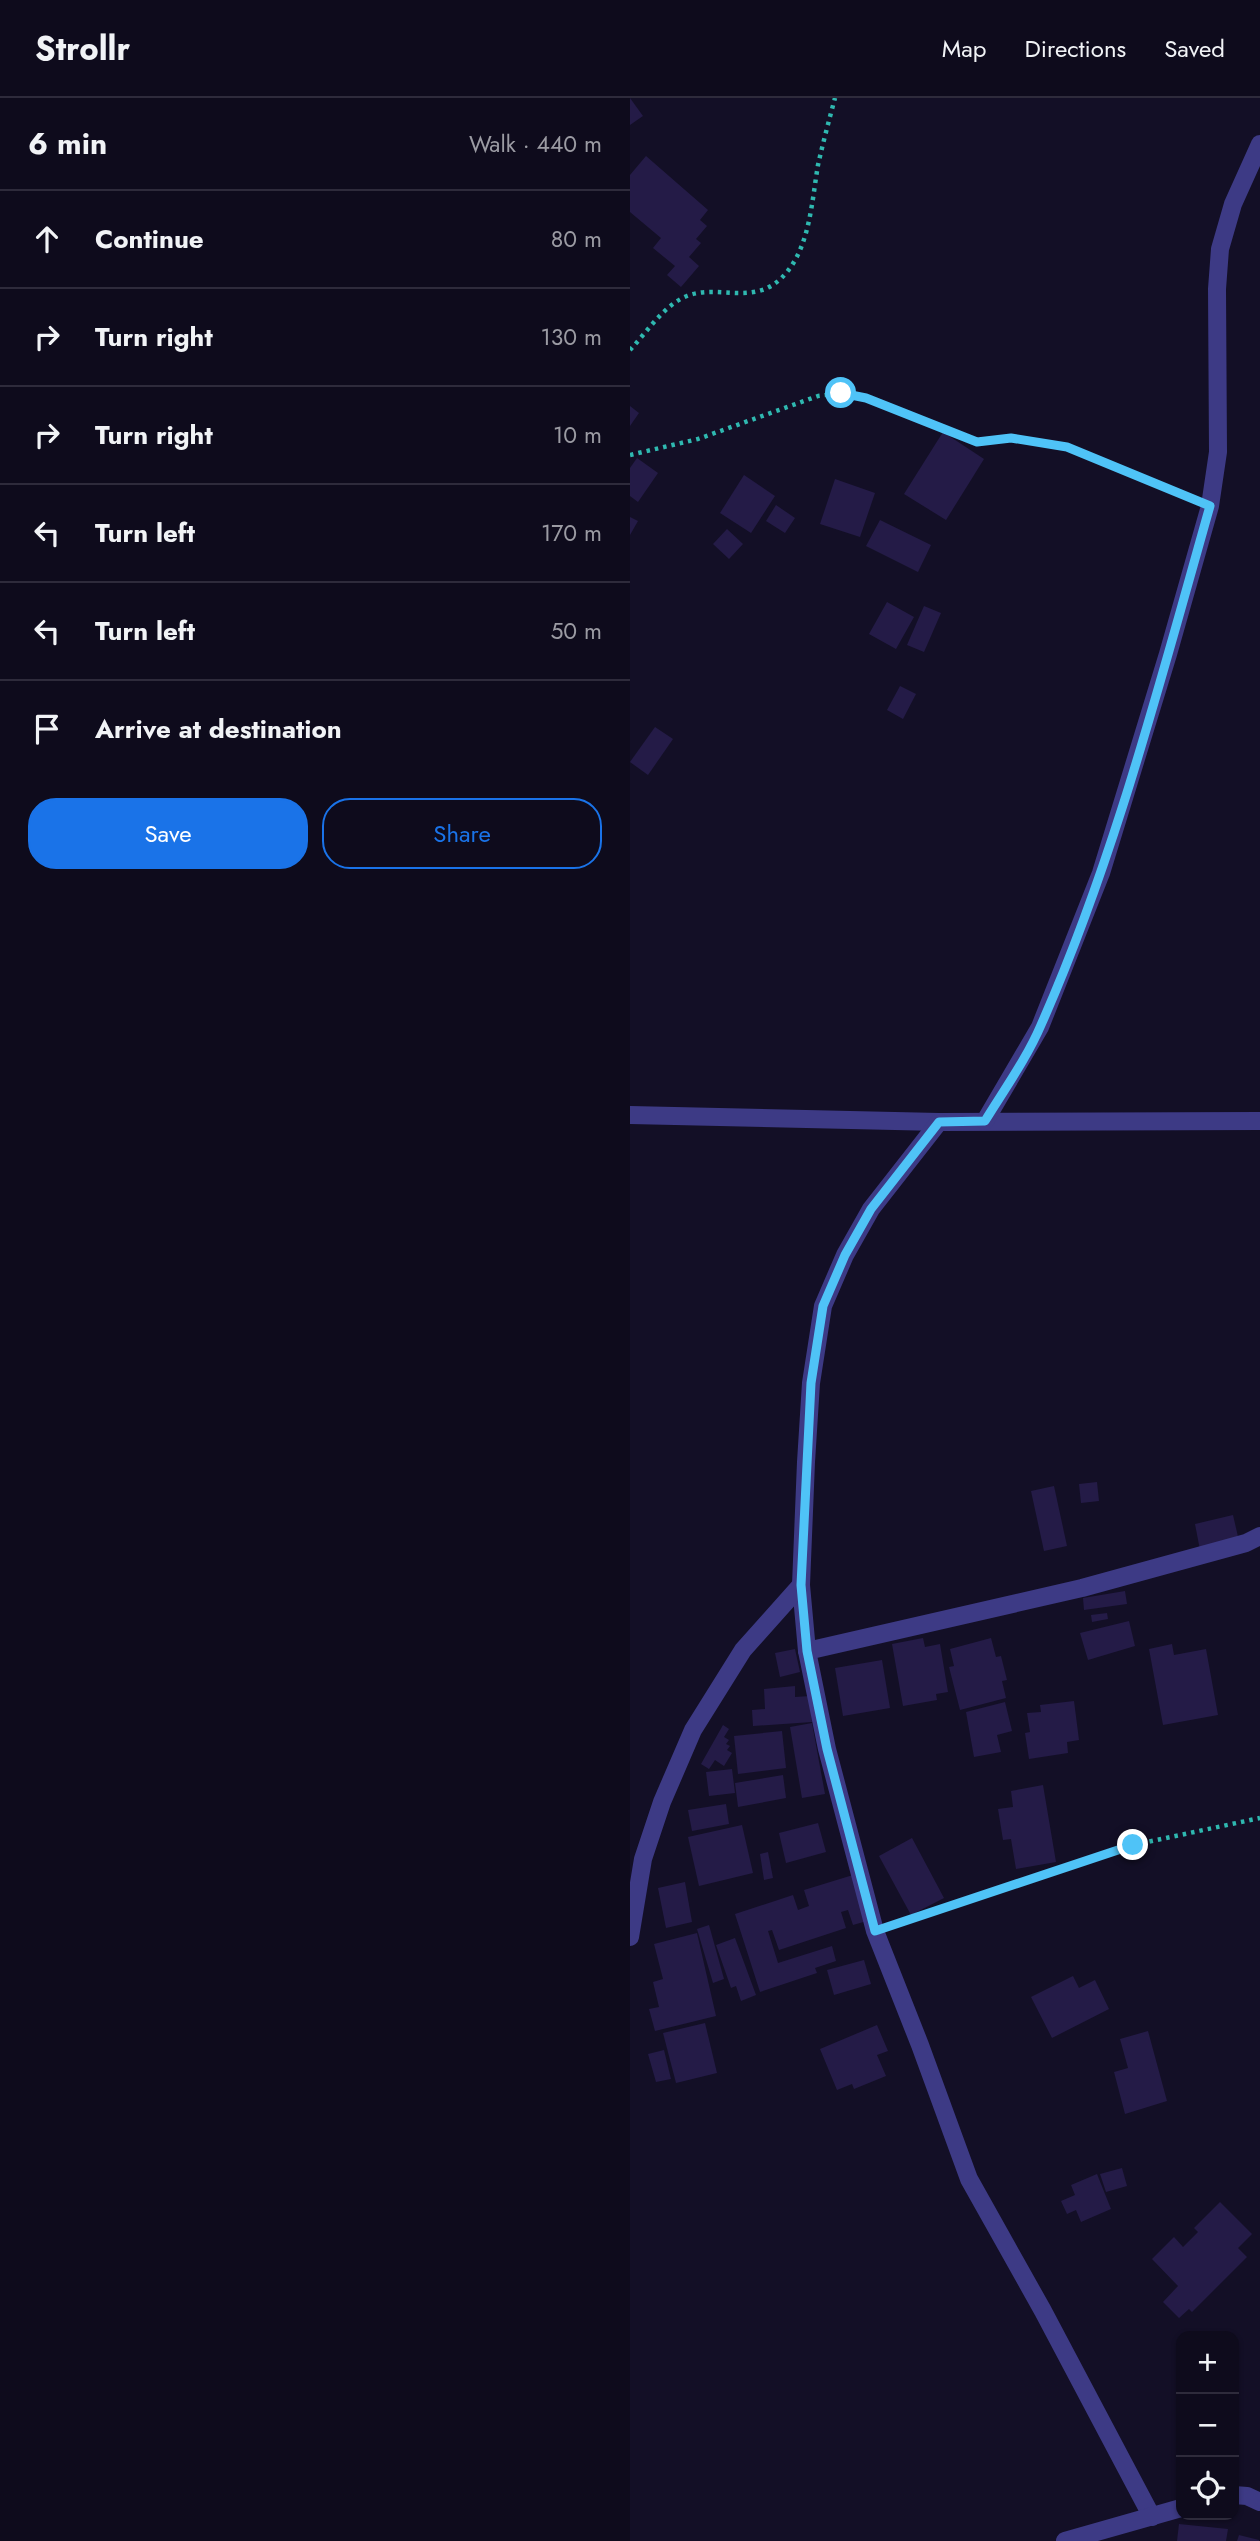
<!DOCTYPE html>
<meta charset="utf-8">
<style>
body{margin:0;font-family:Jost,sans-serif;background:#171425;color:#f1f3f6}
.controls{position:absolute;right:21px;bottom:21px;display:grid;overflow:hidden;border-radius:14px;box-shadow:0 2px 5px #0004}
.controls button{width:63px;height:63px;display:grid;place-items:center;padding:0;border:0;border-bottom:2px solid #2e2b3b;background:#0e0b1c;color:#f1f3f6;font:35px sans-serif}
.stop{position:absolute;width:21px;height:21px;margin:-16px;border:5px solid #4fc3f7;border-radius:50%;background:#fff}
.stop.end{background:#4fc3f7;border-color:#fff;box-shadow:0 2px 7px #0008}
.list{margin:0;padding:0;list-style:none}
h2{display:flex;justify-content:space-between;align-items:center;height:91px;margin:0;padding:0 28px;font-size:30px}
h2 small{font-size:23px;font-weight:400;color:#9b9ba3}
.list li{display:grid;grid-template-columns:46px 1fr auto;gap:21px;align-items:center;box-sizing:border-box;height:98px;padding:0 28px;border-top:2px solid #2e2b3b}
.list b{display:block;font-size:26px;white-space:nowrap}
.list em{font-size:23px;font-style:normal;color:#9b9ba3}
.actions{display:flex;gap:14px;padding:21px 28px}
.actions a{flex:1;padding:16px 0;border:2px solid #1a73e8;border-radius:28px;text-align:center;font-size:24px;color:#1a73e8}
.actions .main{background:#1a73e8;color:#fff}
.icon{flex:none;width:38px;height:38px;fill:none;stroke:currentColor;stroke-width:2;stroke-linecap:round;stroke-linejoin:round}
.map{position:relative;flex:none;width:630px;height:2443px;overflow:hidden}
header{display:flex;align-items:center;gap:42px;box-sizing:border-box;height:98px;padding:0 35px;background:#0e0b1c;border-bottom:2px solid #2e2b3b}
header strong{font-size:33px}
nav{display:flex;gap:38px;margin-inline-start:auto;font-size:24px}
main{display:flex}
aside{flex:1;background:#0e0b1c}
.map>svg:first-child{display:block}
.building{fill:#241b47}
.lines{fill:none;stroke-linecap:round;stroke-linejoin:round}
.path{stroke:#2fb8b0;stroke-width:4.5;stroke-dasharray:3.5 5;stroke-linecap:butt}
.street{stroke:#3d3a85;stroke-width:18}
.route{stroke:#4fc3f7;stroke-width:9}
</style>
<header>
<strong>Strollr</strong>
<nav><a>Map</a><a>Directions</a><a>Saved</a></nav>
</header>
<main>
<aside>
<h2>6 min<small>Walk · 440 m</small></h2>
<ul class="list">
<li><svg class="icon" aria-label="ahead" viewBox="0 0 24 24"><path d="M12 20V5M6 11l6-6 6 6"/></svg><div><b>Continue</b></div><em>80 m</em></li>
<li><svg class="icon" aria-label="right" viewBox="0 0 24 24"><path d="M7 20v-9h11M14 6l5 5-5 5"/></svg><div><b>Turn right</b></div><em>130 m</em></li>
<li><svg class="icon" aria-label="right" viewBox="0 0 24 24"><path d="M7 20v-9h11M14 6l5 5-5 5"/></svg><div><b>Turn right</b></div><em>10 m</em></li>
<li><svg class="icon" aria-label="left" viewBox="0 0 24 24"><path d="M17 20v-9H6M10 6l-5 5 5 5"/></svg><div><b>Turn left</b></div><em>170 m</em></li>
<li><svg class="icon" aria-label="left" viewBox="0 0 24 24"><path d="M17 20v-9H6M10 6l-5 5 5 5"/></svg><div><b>Turn left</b></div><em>50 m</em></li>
<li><svg class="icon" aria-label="arrive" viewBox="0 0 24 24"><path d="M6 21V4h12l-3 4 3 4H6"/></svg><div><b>Arrive at destination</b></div></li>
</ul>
<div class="actions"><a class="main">Save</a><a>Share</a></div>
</aside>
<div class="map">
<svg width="630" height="2443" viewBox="0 0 630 2443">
<rect width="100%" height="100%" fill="#130f26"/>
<g class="building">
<path d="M0,0L13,18L0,27Z"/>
<path d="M16,58L78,112L70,122L77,128L66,141L71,145L59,159L69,168L51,189L37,177L45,168L23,150L31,140L0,114V77Z"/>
<path d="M0,308L9,315L0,328Z"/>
<path d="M313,334L354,361L316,422L274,396Z"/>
<path d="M7,360L28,375L8,404L0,398V370Z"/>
<path d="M114,377L145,398L121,435L90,415Z"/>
<path d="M205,381L245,395L230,439L190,426Z"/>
<path d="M146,407L165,420L155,435L136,423Z"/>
<path d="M0,419L8,423L0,437Z"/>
<path d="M250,422L301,447L288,474L236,448Z"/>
<path d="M97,431L113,446L99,461L83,446Z"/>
<path d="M257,504L284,519L266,551L239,536Z"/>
<path d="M294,508L311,515L294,554L277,547Z"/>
<path d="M270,588L286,596L273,621L257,612Z"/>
<path d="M25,629L43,641L18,677L0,664Z"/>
<path d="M467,1384L469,1403L451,1405L449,1386Z"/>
<path d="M424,1388L437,1448L414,1453L401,1393Z"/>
<path d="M603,1417L609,1443L570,1452L565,1426Z"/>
<path d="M495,1493L497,1506L454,1512L453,1500Z"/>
<path d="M477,1515L478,1521L462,1524L461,1517Z"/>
<path d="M499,1523L505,1548L458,1562L450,1535Z"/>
<path d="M293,1540L295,1549L310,1546L318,1594L306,1596L307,1602L273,1608L262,1546Z"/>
<path d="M361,1540L366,1559L371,1558L377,1582L372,1583L376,1600L330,1612L319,1569L324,1568L320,1551Z"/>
<path d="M542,1546L544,1557L576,1551L588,1617L533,1627L519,1551Z"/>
<path d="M165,1551L170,1574L150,1579L145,1555Z"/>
<path d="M252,1562L260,1610L213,1618L205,1570Z"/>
<path d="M165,1588V1599L180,1598L182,1624L123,1628L122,1612L135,1611L134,1591Z"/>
<path d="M444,1603L449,1642L437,1644L438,1655L399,1661L395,1635L400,1634L397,1615L411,1614L410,1607Z"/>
<path d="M375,1604L382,1633L367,1637L371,1654L344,1659L336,1614Z"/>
<path d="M182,1625L195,1696L172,1700L160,1629Z"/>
<path d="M93,1627L99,1631L94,1639L99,1642L96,1646L100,1648L97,1652L102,1655L94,1668L85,1662L79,1671L71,1666Z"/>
<path d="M152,1633L156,1670L108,1676L104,1638Z"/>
<path d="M102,1671L105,1695L79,1698L76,1674Z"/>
<path d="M153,1677L156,1700L108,1709L105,1685Z"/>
<path d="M413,1687L426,1764L386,1771L381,1741L373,1742L368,1711L383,1709L381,1693Z"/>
<path d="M96,1706L99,1726L62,1733L58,1712Z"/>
<path d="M188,1725L196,1754L156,1765L149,1735Z"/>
<path d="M112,1727L123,1775L69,1788L58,1739Z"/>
<path d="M282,1740L314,1800L281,1817L249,1758Z"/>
<path d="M138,1754L143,1780L134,1782L130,1756Z"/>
<path d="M223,1777L237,1823L223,1827L218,1812L211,1814L216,1830L149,1852L142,1832L138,1833L148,1865L202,1848L206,1863L185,1870L187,1875L130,1894L105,1816L163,1797L168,1812L179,1808L174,1792Z"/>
<path d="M55,1784L62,1824L36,1830L28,1790Z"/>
<path d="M79,1827L94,1881L83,1885L67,1831Z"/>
<path d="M67,1835L86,1918L25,1933L19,1911L29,1909L23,1884L33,1881L24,1846Z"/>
<path d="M105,1840L126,1897L111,1903L106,1888L101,1890L86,1847Z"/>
<path d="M234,1862L241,1886L204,1897L197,1872Z"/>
<path d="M443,1878L449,1890L465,1882L479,1911L422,1940L401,1899Z"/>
<path d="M75,1925L87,1975L46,1985L33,1935Z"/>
<path d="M247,1927L258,1953L247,1957L256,1978L224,1991L222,1986L207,1992L190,1951Z"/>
<path d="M518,1933L537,2003L495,2016L484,1974L498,1970L490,1941Z"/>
<path d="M34,1952L41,1981L26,1984L18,1956Z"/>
<path d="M492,2070L497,2088L476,2094L470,2076Z"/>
<path d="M467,2076L481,2111L451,2124L446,2112L437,2116L431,2103L445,2097L441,2087Z"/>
<path d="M590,2104L622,2136L608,2150L617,2159L562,2214L559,2211L549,2220L533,2204L548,2188L522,2161L544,2139L553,2149L568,2134L564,2130Z"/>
<path d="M549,2426L598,2431L596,2443H547Z"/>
<path d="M609,2437L629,2442V2443H607Z"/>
</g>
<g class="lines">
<g class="path">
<path d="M0,252C17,234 34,207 57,198C90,185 127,211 157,174C180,146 182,102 188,67C193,45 199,22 205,0"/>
<path d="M0,357L68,341L188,298L211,295L236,300L347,344L381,340L437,349L556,399"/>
<path d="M269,1825L503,1747L630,1720"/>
</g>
<g class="street">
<path d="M0,1017L309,1024L630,1023"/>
<path d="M355,1023L410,929L471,775L538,556L580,408L588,354L587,191L590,151L603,106L630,46"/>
<path d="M309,1024L241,1111L215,1157L193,1208L181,1285L176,1364L171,1487L177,1553L197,1651L245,1833L290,1947L339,2081L413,2213L522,2419"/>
<path d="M177,1553L452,1490L616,1445L630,1438"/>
<path d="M0,1839L13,1761L32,1704L63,1632L113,1552L171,1487"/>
<path d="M604,2397L617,2398L630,2404"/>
<path d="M435,2443L551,2410"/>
</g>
</g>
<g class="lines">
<path class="route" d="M211,295L236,300L347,344L381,340L437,349L580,408C531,580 484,763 411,927C397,960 374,992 355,1023L309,1024L241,1111L215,1157L193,1208L181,1285L171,1487L177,1553L197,1651L245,1833L503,1747"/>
</g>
</svg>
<div class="controls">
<button>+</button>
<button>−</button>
<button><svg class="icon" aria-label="locate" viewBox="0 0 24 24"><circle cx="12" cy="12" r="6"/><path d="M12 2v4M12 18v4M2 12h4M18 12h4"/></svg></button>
</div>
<div class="stop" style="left:211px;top:295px"></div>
<div class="stop end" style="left:503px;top:1747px"></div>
</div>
</main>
